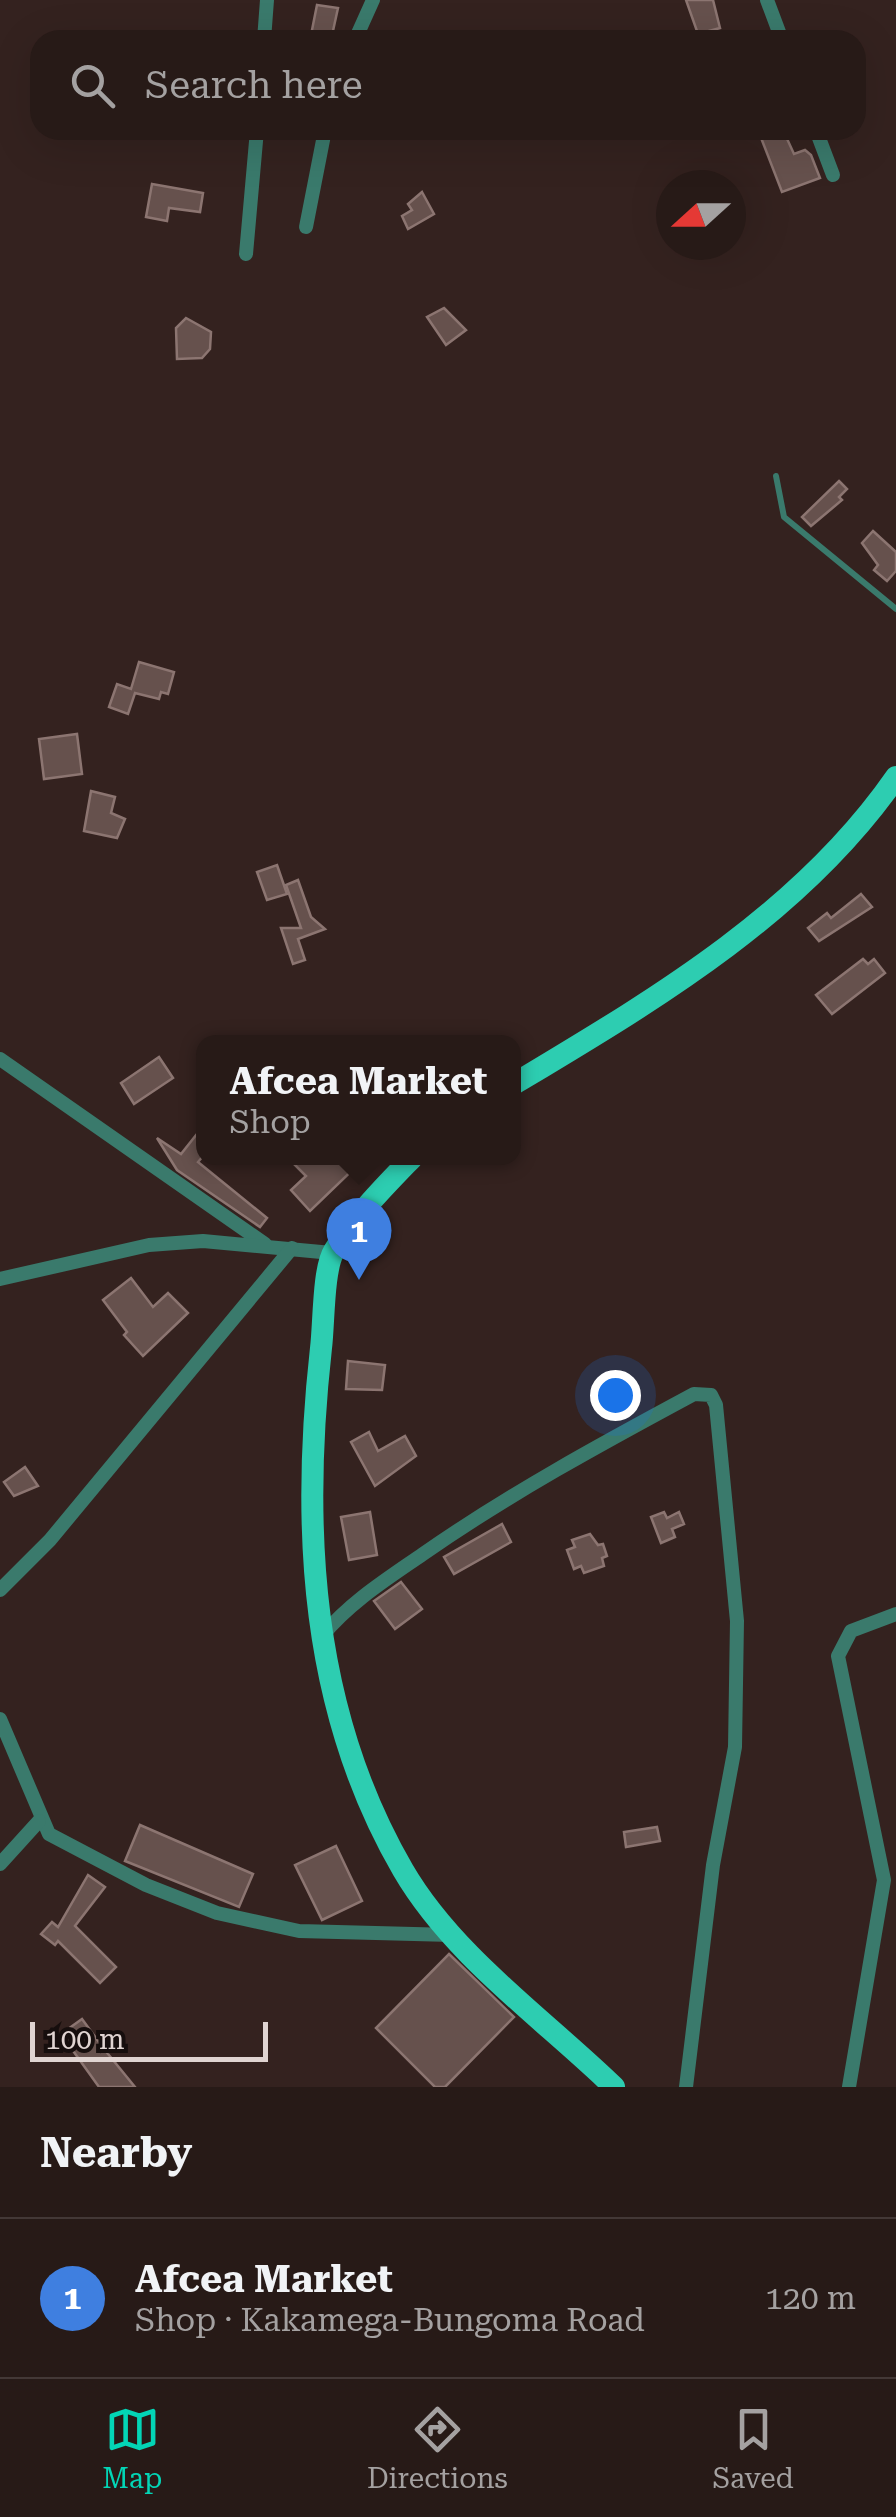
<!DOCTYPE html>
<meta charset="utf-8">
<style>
body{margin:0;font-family:"Roboto Serif",serif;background:#332724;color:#f1f3f6}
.compass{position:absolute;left:656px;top:170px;width:90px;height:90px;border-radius:50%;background:#271a17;box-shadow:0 10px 40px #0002;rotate:249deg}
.scale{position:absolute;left:30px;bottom:25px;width:238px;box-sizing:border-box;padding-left:10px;border:5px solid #e0d4d1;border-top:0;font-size:28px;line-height:35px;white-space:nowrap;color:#e0d4d1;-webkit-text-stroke:8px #160e0d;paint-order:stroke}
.you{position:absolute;left:615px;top:1395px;width:35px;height:35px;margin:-25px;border:8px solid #fff;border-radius:50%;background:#1a73e8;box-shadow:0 0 0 15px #1a73e833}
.badge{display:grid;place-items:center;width:65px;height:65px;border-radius:50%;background:#03d5b6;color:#fff;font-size:32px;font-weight:700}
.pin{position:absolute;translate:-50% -82px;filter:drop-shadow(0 2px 5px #0008)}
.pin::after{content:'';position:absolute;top:52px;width:35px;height:30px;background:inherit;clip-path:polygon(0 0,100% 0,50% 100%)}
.popup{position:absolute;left:196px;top:1035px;width:325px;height:130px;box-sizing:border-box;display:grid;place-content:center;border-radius:20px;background:#271a17;filter:drop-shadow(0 2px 8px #0005);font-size:32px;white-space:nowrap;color:#a4a1a1}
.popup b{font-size:38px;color:#f1f3f6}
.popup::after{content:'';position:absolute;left:50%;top:100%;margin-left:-20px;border:20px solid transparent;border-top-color:#271a17}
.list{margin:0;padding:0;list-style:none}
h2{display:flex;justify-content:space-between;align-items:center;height:130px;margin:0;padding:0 40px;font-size:42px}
h2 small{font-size:32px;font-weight:400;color:#a4a1a1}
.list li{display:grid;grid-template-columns:65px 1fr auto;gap:30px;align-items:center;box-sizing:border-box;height:160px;padding:0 40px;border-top:2px solid #433836}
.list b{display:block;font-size:38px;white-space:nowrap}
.list p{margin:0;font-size:32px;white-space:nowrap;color:#a4a1a1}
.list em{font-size:32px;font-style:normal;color:#a4a1a1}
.icon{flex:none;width:55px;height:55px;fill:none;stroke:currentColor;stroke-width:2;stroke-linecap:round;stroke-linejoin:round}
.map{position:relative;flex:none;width:896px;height:2087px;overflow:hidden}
.search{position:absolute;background:#271a17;box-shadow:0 10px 40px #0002;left:30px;right:30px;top:30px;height:110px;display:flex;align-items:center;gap:25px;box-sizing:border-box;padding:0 35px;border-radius:30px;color:#a4a1a1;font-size:38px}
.sheet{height:290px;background:#271a17}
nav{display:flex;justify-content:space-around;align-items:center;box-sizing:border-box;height:140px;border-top:2px solid #433836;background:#271a17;font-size:28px;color:#a4a1a1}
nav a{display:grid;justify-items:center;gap:5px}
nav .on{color:#03d5b6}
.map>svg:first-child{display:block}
.building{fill:#66514d;stroke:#8c7571;stroke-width:2.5}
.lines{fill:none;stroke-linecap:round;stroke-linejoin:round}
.service{stroke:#3a7a6c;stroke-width:6}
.minor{stroke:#3a7a6c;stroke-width:14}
.primary{stroke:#2dcdb1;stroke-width:22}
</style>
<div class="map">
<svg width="896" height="2087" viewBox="0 0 896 2087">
<rect width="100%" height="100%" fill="#34221f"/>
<g class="building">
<path d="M686,0H713L720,28L698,34Z"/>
<path d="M317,5L338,8L331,40H310Z"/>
<path d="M758,130H783L794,154L805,150L811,155L820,178L782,192Z"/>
<path d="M152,184L203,193L200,212L169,208L167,221L146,217Z"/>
<path d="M422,192L434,214L408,229L402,216L412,210L408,204Z"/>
<path d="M444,308L466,330L446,345L427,317Z"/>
<path d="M186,318L211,332L210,349L202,358L177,359L176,328Z"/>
<path d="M839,481L847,489L839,497L842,500L811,526L802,517Z"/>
<path d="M873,531L896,552V571L887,581L874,570L878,565L862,543Z"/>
<path d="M139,662L174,672L168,694L161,692L159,699L135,693L128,714L109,707L117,684L131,689Z"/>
<path d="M77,734L82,774L44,779L39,739Z"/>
<path d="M91,791L115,797L111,813L125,819L117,838L84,831Z"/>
<path d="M277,865L287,894L267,900L257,872Z"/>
<path d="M298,880L311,917L325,929L298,939L305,960L293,964L281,928H301L286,885Z"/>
<path d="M861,894L872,907L819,941L808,928L827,913L831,918Z"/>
<path d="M863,959L868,964L874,959L885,973L832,1014L816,995Z"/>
<path d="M159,1057L173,1078L134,1104L121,1083Z"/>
<path d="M204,1125V1155L198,1162L267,1218L260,1227L177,1170L157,1138L181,1154Z"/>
<path d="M288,1158H315L320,1163L326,1158H365L310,1211L291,1190L306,1176Z"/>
<path d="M131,1278L153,1307L168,1293L188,1313L143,1356L124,1335L127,1332L103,1300Z"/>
<path d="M348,1361L385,1365L382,1390L346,1389Z"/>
<path d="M369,1432L378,1451L405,1436L416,1456L375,1486L351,1442Z"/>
<path d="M25,1467L38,1486L14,1496L4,1482Z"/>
<path d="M370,1512L377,1555L349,1560L341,1517Z"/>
<path d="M664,1512L667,1518L679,1512L684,1524L672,1529L675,1537L661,1543L651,1517Z"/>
<path d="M502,1524L511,1542L454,1574L444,1557Z"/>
<path d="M590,1534L598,1545L603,1544L607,1556L602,1558L604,1566L584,1573L581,1566L574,1569L567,1550L575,1547L572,1540Z"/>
<path d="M401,1582L422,1609L395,1629L374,1601Z"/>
<path d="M140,1825L253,1874L239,1907L125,1861Z"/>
<path d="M657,1827L660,1841L626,1847L624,1832Z"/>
<path d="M336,1846L362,1901L322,1920L295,1865Z"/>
<path d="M88,1875L105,1887L75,1926L116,1967L100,1983L58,1941L55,1945L41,1934L52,1922L58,1927Z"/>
<path d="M449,1954L514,2017L445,2087H435L376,2028Z"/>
<path d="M82,2019L104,2049L135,2087H99L61,2034Z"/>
</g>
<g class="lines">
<path class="service" d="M776,476L784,517L896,609"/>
<g class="minor">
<path d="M767,0L782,40"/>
<path d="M264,40L267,0"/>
<path d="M355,40L373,0"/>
<path d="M816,130L833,175"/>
<path d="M306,227L325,130"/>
<path d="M246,254L257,130"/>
<path d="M0,1059L265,1244"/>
<path d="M0,1279L149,1245L203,1241L332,1253"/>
<path d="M0,1590L50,1540L292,1248"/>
<path d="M322,1636C350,1602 387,1579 423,1554C509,1494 601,1444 694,1394L711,1395L716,1405L737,1621L735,1747L713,1865L686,2087"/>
<path d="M0,1719L49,1834L146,1885L217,1913L299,1931L452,1935"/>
<path d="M0,1864L39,1821"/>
<path d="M849,2087L884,1880L838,1656L851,1631L896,1614"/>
</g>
<g class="primary">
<path d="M514,1084C654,1000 801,914 896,777"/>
<path d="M412,1158C385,1186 354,1217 334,1251C323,1269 324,1324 321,1348C301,1527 310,1710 403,1870C453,1956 544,2019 614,2087"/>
</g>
</g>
</svg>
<svg class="compass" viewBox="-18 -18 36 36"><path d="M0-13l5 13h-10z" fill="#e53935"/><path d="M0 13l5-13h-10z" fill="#a4a1a1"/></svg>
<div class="scale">100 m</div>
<div class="you"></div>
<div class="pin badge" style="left:359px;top:1280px;background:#3f7fe0">1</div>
<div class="popup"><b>Afcea Market</b>Shop</div>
<div class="search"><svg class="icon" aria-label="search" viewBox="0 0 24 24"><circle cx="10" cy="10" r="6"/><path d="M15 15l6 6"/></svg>Search here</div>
</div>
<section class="sheet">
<h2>Nearby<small></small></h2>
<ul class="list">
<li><span class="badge" style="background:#3f7fe0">1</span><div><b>Afcea Market</b><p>Shop · Kakamega-Bungoma Road</p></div><em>120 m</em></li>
</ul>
</section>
<nav>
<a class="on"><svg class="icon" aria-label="map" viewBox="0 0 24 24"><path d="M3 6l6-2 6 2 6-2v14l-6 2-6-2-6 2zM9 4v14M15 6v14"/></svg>Map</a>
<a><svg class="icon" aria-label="directions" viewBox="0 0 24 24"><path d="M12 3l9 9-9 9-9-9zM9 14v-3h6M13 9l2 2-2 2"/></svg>Directions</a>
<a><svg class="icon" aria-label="saved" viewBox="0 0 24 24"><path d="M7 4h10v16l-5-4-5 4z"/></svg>Saved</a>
</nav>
